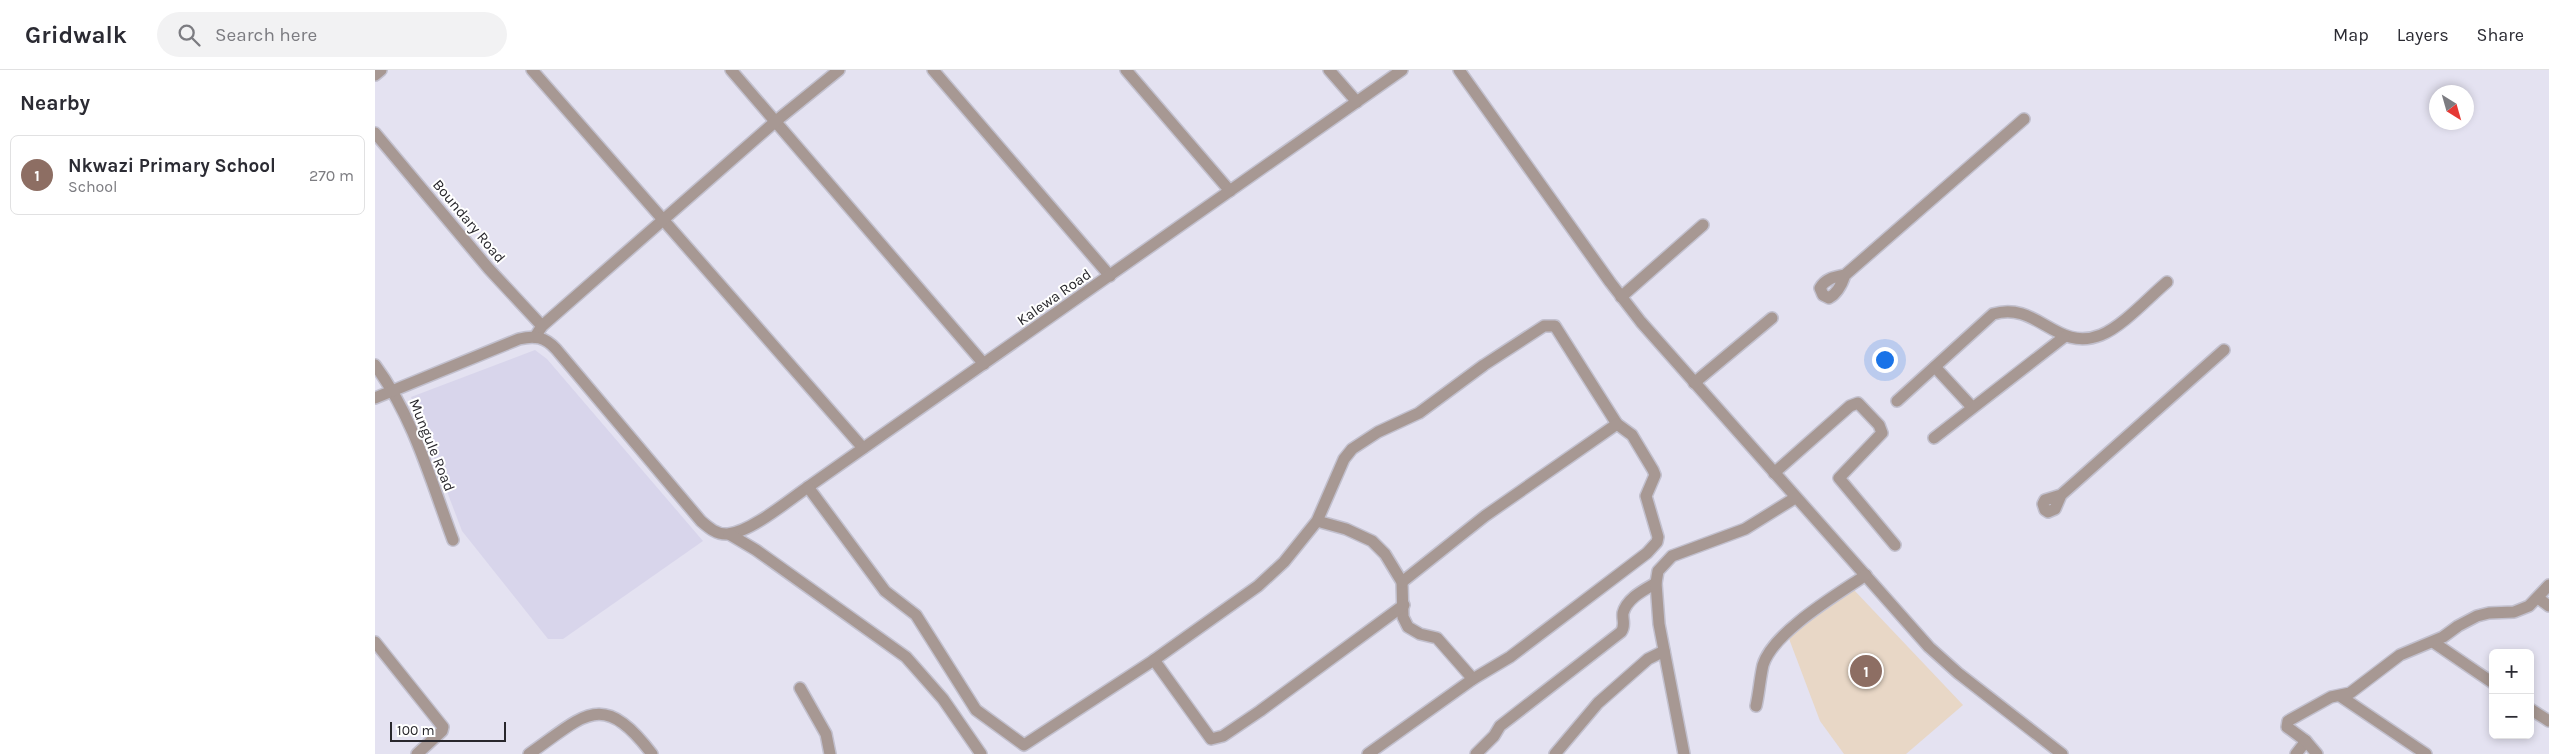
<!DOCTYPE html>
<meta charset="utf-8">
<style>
body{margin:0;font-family:Karla,sans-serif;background:#f2f2f3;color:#2b2b33}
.controls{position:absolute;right:15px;bottom:15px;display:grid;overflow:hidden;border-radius:8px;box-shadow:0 2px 8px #0003}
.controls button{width:45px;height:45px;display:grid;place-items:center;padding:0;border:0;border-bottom:1px solid #e1e1e2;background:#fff;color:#2b2b33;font:25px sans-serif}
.compass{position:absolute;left:2054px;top:15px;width:45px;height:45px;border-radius:50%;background:#fff;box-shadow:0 2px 8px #0003;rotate:143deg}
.scale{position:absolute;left:15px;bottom:12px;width:116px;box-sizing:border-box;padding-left:5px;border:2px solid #28272c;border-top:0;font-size:14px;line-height:18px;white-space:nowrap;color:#28272c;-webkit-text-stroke:4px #fff;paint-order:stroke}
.you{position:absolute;left:1509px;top:289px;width:18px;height:18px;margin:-12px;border:4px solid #fff;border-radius:50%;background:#1a73e8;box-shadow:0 0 0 8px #1a73e833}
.badge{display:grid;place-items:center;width:32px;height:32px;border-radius:50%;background:#0f766e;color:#fff;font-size:16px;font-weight:700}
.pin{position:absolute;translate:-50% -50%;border:2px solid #fff;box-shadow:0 1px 5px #0006}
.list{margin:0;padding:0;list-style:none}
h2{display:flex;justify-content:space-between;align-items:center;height:65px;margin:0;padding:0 20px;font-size:21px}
h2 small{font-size:16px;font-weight:400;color:#7c7c81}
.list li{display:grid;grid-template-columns:32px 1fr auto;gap:15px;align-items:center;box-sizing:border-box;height:80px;margin:0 10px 10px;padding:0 10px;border:1px solid #e1e1e2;border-radius:8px}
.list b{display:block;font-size:19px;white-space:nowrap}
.list p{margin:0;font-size:16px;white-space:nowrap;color:#7c7c81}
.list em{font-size:16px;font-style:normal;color:#7c7c81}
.icon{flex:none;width:28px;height:28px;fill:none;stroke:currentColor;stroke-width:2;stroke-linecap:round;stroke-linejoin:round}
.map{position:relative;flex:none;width:2174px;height:684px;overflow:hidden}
header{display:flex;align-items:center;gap:30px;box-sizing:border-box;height:70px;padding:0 25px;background:#fff;border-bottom:1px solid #e1e1e2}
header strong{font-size:24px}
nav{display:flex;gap:28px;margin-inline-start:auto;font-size:18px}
.search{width:350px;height:45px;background:#f2f2f3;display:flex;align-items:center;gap:12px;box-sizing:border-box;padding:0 18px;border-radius:28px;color:#7c7c81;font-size:19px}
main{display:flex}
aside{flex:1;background:#fff}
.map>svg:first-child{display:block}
.built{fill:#d8d5eb}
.education{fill:#e8d7c6}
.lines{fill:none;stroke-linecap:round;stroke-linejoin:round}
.minor-casing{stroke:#c2c0ce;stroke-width:14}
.minor{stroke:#a79893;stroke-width:11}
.labels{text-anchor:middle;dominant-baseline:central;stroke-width:4;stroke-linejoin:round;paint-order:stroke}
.street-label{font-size:15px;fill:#28272c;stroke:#fff}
</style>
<header>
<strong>Gridwalk</strong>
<div class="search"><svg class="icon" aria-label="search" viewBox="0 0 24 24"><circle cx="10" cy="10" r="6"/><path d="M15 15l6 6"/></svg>Search here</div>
<nav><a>Map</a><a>Layers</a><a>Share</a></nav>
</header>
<main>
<aside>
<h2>Nearby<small></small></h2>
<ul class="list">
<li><span class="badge" style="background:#8d6e63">1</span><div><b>Nkwazi Primary School</b><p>School</p></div><em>270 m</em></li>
</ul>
</aside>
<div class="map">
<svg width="2174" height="684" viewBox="0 0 2174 684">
<rect width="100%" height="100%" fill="#e4e2f1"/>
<path class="built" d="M160,280L172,289L328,471L188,569H173L87,461L36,327Z"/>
<path class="education" d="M1479,520L1588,635L1531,684H1469L1445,651L1413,566Z"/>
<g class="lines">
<g class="minor-casing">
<g id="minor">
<path d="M157,0L488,378"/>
<path d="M356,0L609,294"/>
<path d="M558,0L735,206"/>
<path d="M751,0L855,121"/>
<path d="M954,0L982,32"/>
<path d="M1084,0L1235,212L1266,252L1554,577L1583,603L1687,684"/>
<path d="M0,5L6,0"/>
<path d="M0,63L114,199L167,256"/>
<path d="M1470,205C1460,207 1451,208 1445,218L1448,225L1454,228C1463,223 1467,214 1470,205L1649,49"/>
<path d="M1246,227L1328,155"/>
<path d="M160,267L167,256L401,51L464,0"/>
<path d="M0,295C38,346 56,411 78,470"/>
<path d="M1560,297L1597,337"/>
<path d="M1319,313L1397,248"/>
<path d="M0,328L144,269C160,265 170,267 181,279L326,451C334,458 342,465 353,464C376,462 414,430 433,417L1027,0"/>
<path d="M1522,331L1618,244C1662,230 1681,283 1726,265C1748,256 1773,228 1792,212"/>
<path d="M1559,368L1689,267"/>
<path d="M1399,403L1475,336L1483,333L1504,355L1507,363L1464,408L1520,475"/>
<path d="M433,417L510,521L541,545L601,640L649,675L779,590L883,516L909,492L942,451L969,389L977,379L1003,362L1044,343L1109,295L1169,256H1180L1242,354L1257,365L1278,400L1280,405L1271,426L1283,467L1282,472L1272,483L1135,587L1098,609L1062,568L1045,564L1033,557L1028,547L1027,512L1010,484L997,471L971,459L942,451"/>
<path d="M1686,425L1680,439L1673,442L1670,440L1668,434L1670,430L1686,425L1849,280"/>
<path d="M354,464L381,480L531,587L568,629L606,684"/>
<path d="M1027,512L1110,446L1242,354"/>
<path d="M2163,528L2174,536"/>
<path d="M0,572L68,657L67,661L42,684"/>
<path d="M2058,572L2118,613"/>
<path d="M779,590L836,669L848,666L885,641L1029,535"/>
<path d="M425,618L451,664L455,684"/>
<path d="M1965,626L2051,684"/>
<path d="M1381,636C1384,623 1385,608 1388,595C1398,562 1463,524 1491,505"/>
<path d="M2155,639L2174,651"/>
<path d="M154,684C209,646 227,618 277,684"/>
<path d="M993,684L1098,609"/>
<path d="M1101,684L1119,666L1125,656L1246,562C1251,555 1247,550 1248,543C1252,528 1269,520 1281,513"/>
<path d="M1180,684L1223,633L1273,589L1289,581"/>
<path d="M1309,684L1284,554L1281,513L1283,501L1297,486L1370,459L1420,428"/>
<path d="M1921,684L1931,671"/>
<path d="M1942,684L1931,671L1912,657L1913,651L1956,627L1975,623L2025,585L2068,567L2083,556L2102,546L2114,543L2139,542L2154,536L2174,515"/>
</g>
</g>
<use href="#minor" class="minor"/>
</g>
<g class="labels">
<g class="street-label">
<text transform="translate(94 151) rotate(50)">Boundary Road</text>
<text transform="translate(679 227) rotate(-35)">Kalewa Road</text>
<text transform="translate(57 375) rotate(68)">Mungule Road</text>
</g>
</g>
</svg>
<div class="controls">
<button>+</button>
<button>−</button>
</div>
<svg class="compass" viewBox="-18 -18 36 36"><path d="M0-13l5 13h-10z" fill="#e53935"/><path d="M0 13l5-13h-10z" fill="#7c7c81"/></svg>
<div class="scale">100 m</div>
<div class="you"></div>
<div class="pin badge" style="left:1491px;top:601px;background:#8d6e63">1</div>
</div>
</main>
